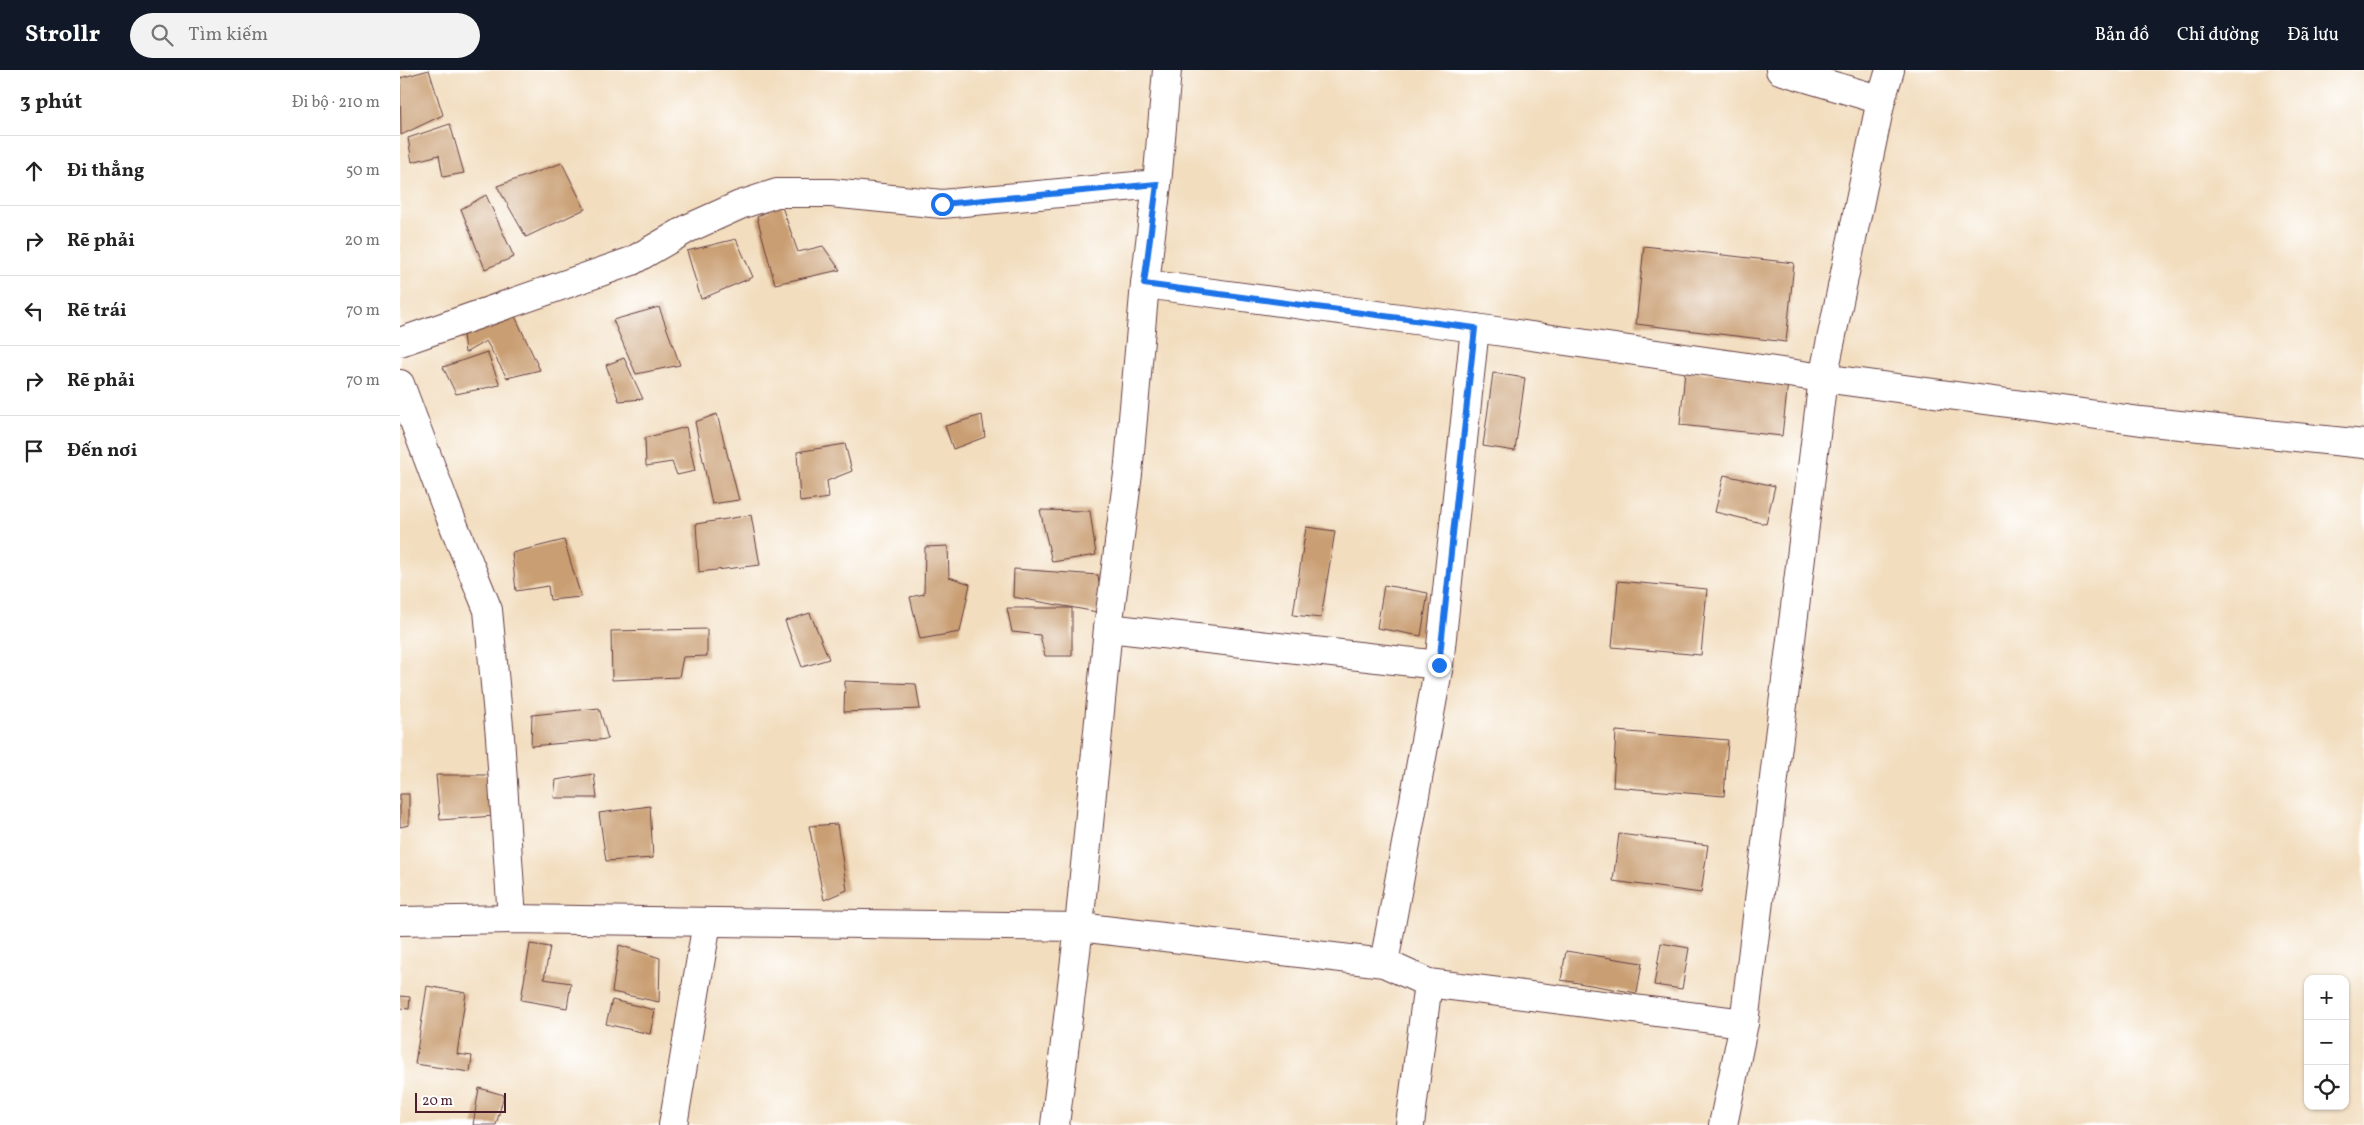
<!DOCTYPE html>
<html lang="vi">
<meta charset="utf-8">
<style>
body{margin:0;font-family:Vollkorn,serif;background:#f2f2f2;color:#222}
.controls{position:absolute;right:15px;bottom:15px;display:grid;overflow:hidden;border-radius:10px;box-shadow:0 1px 4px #0004}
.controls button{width:45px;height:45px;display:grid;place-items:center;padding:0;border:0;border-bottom:1px solid #e0e0e0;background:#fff;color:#222;font:25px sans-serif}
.scale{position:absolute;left:15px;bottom:12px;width:91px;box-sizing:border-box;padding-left:5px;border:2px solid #4a1f2b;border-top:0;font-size:14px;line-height:18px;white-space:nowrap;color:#4a1f2b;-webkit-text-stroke:4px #fff;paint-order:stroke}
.stop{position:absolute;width:15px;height:15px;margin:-11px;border:4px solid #1a73e8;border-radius:50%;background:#fff}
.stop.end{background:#1a73e8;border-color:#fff;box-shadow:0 1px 5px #0008}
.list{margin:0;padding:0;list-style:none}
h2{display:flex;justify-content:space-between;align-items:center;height:65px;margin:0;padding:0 20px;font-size:21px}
h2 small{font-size:16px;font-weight:400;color:#767676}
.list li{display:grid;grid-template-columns:32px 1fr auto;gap:15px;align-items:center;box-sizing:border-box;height:70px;padding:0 20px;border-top:1px solid #e0e0e0}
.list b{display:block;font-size:19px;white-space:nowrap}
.list em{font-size:16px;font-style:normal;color:#767676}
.icon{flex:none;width:28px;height:28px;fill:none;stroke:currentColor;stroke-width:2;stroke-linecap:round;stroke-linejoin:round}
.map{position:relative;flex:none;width:1964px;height:1055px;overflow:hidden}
header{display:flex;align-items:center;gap:30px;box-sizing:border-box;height:70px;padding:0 25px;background:#111827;color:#fff}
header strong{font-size:24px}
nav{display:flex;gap:28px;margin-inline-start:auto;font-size:18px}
.search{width:350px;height:45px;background:#f2f2f2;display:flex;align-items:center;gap:12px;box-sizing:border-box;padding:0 18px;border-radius:28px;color:#767676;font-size:19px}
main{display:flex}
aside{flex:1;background:#fff}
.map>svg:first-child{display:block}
.building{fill:#c99e72}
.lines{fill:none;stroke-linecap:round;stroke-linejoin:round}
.street-casing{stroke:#633c41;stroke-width:30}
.street{stroke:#fff;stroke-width:28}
.route{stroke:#1a73e8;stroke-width:6}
</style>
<header>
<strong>Strollr</strong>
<div class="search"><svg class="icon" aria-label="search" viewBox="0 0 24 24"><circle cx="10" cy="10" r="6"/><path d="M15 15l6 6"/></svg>Tìm kiếm</div>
<nav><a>Bản đồ</a><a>Chỉ đường</a><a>Đã lưu</a></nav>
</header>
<main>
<aside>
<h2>3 phút<small>Đi bộ · 210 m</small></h2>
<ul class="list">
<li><svg class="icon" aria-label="ahead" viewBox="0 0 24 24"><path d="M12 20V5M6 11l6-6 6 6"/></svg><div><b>Đi thẳng</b></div><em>50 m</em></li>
<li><svg class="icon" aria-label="right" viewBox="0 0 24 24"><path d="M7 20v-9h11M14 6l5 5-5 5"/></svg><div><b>Rẽ phải</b></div><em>20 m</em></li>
<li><svg class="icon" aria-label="left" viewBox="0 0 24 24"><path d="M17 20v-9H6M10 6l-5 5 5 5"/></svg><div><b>Rẽ trái</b></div><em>70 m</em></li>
<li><svg class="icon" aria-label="right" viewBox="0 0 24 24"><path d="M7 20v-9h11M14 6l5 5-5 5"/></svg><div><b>Rẽ phải</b></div><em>70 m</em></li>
<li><svg class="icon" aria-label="arrive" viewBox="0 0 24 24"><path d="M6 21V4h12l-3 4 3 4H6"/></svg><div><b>Đến nơi</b></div></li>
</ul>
</aside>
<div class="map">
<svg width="1964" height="1055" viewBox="0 0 1964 1055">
<rect width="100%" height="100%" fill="#fff"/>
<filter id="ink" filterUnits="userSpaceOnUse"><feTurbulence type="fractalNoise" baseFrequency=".02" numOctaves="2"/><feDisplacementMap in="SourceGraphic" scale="10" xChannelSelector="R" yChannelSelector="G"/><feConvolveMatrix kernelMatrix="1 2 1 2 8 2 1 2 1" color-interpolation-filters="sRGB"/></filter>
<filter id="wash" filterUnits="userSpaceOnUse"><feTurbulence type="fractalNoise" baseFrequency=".0096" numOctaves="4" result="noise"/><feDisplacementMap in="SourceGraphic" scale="20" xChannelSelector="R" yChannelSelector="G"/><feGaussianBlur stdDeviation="1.12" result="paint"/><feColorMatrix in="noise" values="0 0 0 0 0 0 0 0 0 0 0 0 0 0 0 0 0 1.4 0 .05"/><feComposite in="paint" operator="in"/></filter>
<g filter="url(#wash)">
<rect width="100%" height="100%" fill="#f2ddbe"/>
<g id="blocks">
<g class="building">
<path d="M29,0L43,45L1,65L0,8Z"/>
<path d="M50,54L64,103L43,107L39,85L12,92L8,68Z"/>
<path d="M162,93L185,139L126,167L97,116Z"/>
<path d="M86,125L114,187L85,199L61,139Z"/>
<path d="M381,134L398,182L423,176L440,200L375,214L357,147Z"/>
<path d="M336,169L353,207L301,229L287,181Z"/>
<path d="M1244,176L1394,193L1386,272L1236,254Z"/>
<path d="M259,237L280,295L236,304L213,250Z"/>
<path d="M114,244L140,300L107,308L86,271L65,283L63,264Z"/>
<path d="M87,282L100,315L56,324L43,297Z"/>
<path d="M224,288L243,329L219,331L206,295Z"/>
<path d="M1285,301L1388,312L1382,366L1280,355Z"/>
<path d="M1093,303L1125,308L1115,381L1083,376Z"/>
<path d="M317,344L339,430L312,434L295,352Z"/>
<path d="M582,345L585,367L553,379L545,356Z"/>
<path d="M286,357L295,401L277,405L272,392L246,396L245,368Z"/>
<path d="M445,374L452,401L427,411L429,428L400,432L397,382Z"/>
<path d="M1324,405L1375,416L1366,454L1315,442Z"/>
<path d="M640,440L690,441L696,485L652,492Z"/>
<path d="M351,445L360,495L299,502L296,454Z"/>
<path d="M906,457L935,461L921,548L893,545Z"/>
<path d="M164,470L181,527L150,530L148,516L116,521L112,483Z"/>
<path d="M548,476L549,507L570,514L560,562L520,569L510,527L524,524L525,477Z"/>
<path d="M614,499L698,505L703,543L613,527Z"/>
<path d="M1218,511L1307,519L1301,585L1212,577Z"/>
<path d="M984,515L1028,523L1021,566L977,558Z"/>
<path d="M607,538H672V586H645L640,565L612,562Z"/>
<path d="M410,543L429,589L402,597L385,551Z"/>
<path d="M307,559V586L283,587L279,607L212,610L211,561Z"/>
<path d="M445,611L516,614L520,639L444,642Z"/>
<path d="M199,638L208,669L131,676L132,645Z"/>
<path d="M1216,661L1328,670L1324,726L1213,717Z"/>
<path d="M194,704L197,728H154L156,710Z"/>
<path d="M36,705H94V746L40,750Z"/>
<path d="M0,724H9V755L0,757Z"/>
<path d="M250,736L253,788L206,791L199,743Z"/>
<path d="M437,754L447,820L424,830L409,756Z"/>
<path d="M1219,764L1308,775L1301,823L1213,811Z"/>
<path d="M1261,873L1289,878L1282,919L1254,915Z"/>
<path d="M130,874L150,877L144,909L171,913L167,938L121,930Z"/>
<path d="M219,875L260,888L259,932L212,922Z"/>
<path d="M1166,881L1242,893L1237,923L1161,910Z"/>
<path d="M27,916L66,923L57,984L72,986L70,1002L15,994Z"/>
<path d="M0,926L10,927L9,939L0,938Z"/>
<path d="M212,930L255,940L250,964L206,954Z"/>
<path d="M79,1018L104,1025L96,1055H73Z"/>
</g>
</g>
</g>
<g filter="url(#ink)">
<use href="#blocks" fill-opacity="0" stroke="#633c41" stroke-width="1"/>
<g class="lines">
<g class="street-casing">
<g id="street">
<path d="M1380,0L1481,30"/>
<path d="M745,214L1075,258L1423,308L1741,351L1964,374"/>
<path d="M0,272L232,191L289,158L340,135L377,123H431L542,134L757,114"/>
<path d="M0,314L45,434L88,540L100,667L112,849"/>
<path d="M708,558L1039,595"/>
<path d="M0,851L112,849L679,857L984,893L1028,913L1344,953"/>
<path d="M984,893L1039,595L1075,258"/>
<path d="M273,1055L307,852"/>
<path d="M655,1055L679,857L708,558L728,404L745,214L757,114L767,0"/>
<path d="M1010,1055L1028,913"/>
<path d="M1323,1055L1344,953L1423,308L1481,30L1490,0"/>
</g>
</g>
<use href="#street" class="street"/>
</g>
</g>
<g class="lines" filter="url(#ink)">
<path class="route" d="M542,134L757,114L744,214L1075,258L1039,595"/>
</g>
</svg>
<div class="controls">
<button>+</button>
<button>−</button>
<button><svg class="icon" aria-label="locate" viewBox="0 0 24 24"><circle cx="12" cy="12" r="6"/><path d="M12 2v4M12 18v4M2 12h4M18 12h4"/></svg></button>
</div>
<div class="scale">20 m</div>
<div class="stop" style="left:542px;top:134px"></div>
<div class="stop end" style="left:1039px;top:595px"></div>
</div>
</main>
